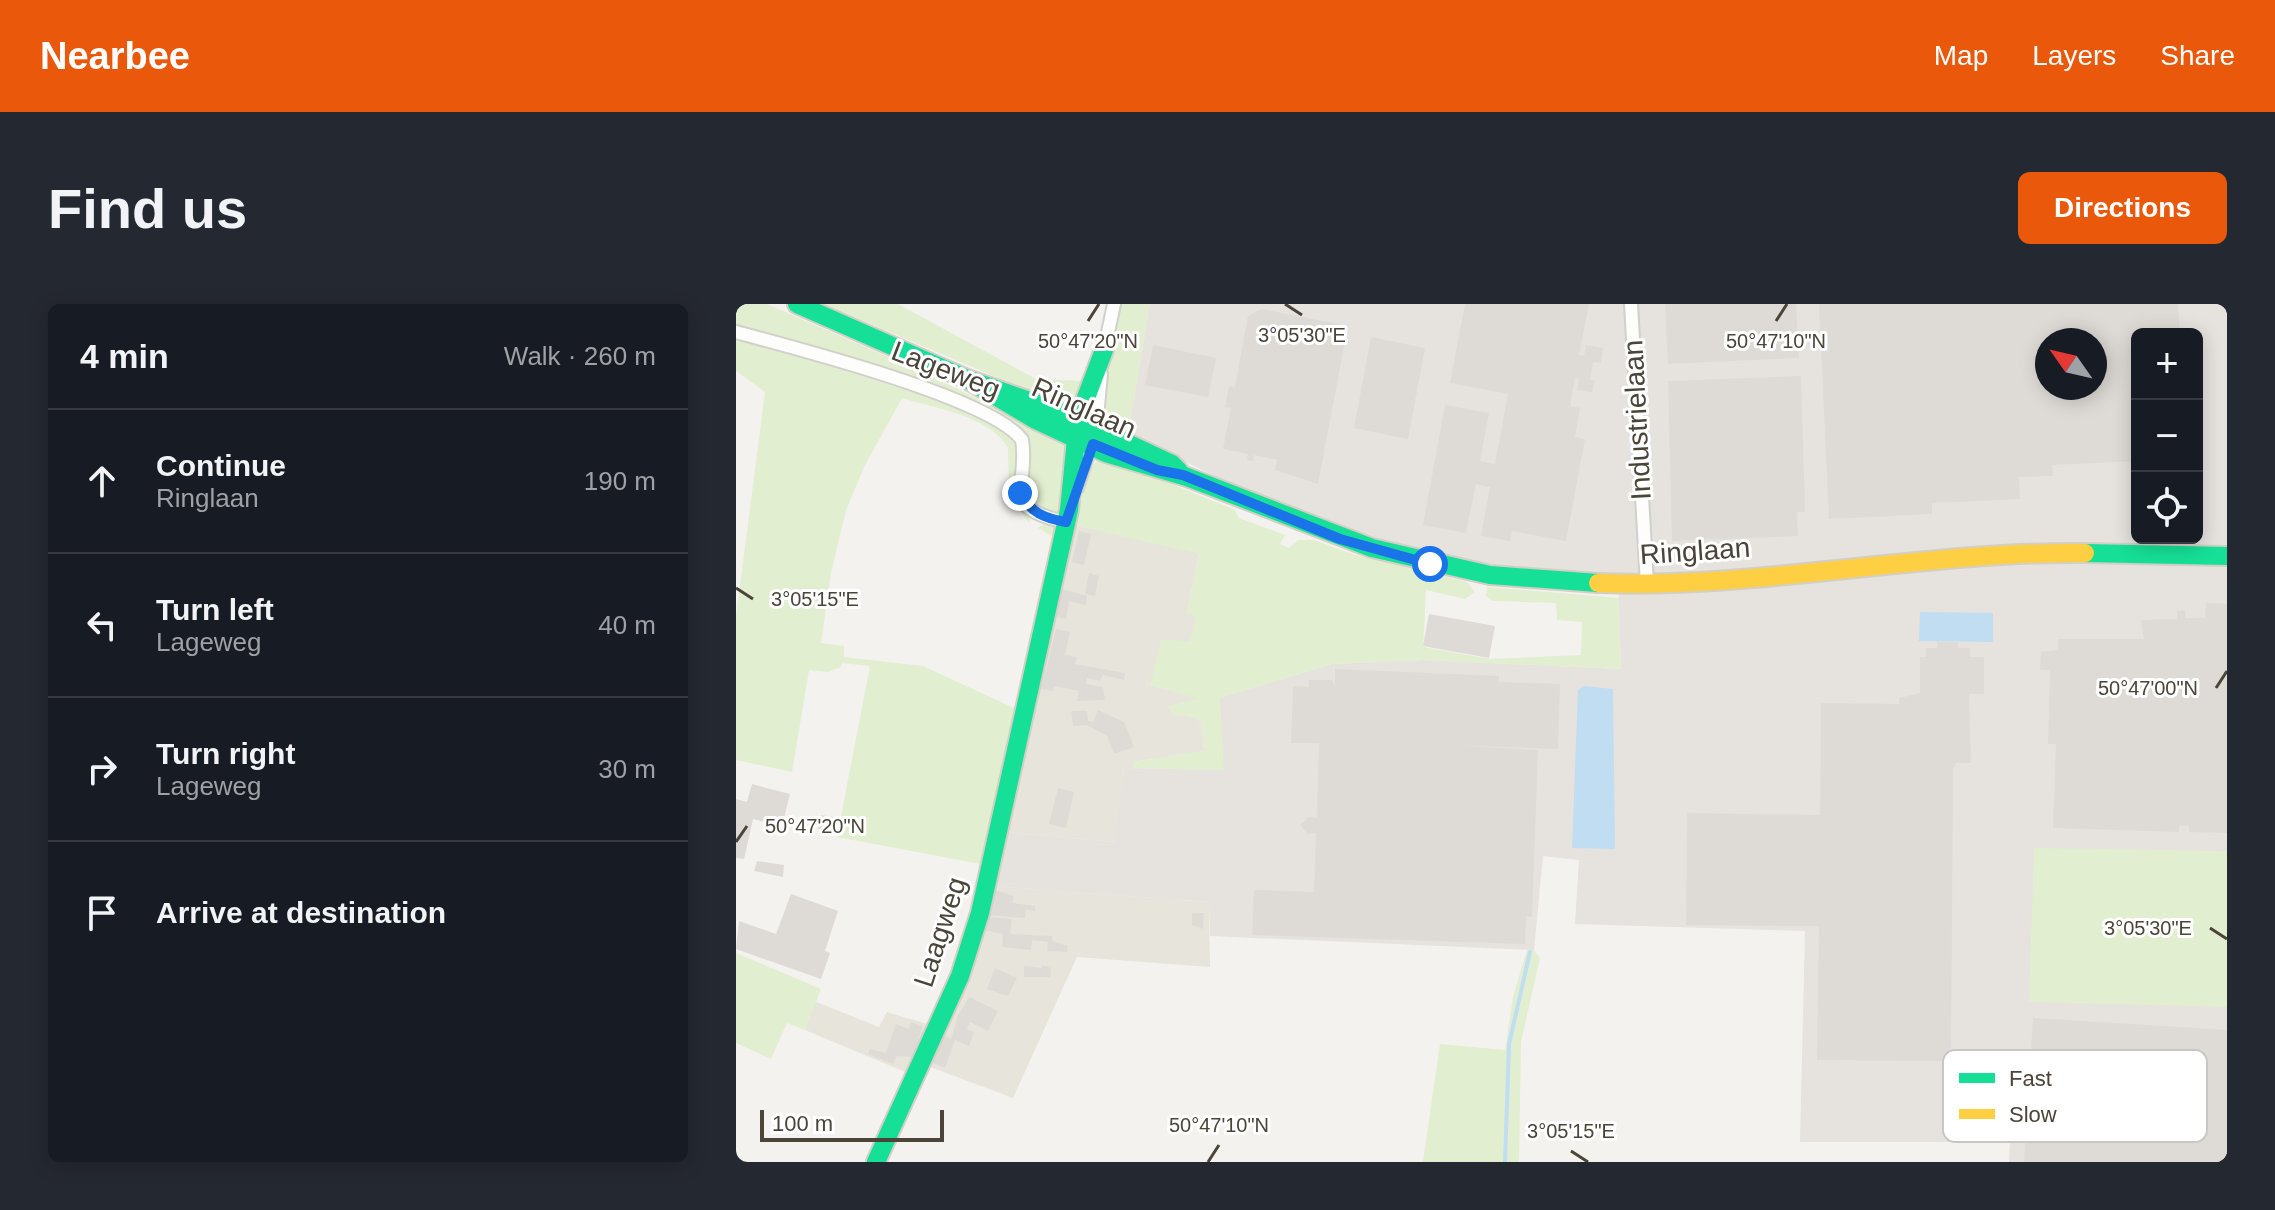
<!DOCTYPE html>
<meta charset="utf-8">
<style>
body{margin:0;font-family:Arial,sans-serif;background:#242831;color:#f1f3f6}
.controls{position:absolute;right:24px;top:24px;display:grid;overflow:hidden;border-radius:12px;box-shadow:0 4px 20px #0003}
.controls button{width:72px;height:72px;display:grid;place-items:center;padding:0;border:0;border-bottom:2px solid #363941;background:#171b24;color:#f1f3f6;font:40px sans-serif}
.compass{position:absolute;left:1299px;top:24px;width:72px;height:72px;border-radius:50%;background:#171b24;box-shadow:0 4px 20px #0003;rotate:304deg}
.scale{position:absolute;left:24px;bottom:20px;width:184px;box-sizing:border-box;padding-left:8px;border:4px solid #4b4439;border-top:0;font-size:22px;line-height:28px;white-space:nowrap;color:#4b4439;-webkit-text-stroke:6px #fff;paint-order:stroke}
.stop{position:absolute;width:24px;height:24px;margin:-18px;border:6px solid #1a73e8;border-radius:50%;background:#fff}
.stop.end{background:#1a73e8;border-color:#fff;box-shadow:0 2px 8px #0008}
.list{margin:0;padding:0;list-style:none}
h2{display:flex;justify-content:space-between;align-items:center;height:104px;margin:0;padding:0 32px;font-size:34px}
h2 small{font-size:26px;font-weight:400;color:#9ea1a6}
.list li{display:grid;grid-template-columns:52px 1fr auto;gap:24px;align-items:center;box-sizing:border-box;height:144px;padding:0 32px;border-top:2px solid #363941}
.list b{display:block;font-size:30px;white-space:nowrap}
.list p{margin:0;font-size:26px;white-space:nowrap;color:#9ea1a6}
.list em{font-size:26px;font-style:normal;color:#9ea1a6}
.icon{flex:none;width:44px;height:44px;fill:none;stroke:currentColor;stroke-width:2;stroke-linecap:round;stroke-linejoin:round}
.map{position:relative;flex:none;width:1491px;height:858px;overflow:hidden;border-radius:12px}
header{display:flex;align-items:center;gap:48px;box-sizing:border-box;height:112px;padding:0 40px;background:#ea580c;color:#fff}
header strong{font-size:38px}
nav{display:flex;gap:44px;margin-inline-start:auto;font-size:28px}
.intro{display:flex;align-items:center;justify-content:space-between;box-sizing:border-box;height:192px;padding:0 48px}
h1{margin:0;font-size:56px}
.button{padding:20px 36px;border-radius:12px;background:#ea580c;color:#fff;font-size:28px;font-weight:700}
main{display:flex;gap:48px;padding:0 48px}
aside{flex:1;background:#171b24;border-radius:12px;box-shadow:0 4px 20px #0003}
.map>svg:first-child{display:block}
.residential{fill:#e7e4dc}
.industrial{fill:#e6e2de;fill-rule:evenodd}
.green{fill:#e1eecf}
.water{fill:#c0ddf1}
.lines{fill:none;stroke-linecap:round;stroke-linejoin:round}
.stream{stroke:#c0ddf1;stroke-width:4}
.building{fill:#dedbd6;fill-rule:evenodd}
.street-casing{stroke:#d2d0cb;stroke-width:16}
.fast-casing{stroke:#d3cfc5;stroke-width:22}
.slow-casing{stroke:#d3cfc5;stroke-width:22}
.street{stroke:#fdfdfc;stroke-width:12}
.fast{stroke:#16e098;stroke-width:18}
.slow{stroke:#ffcf43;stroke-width:18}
.route{stroke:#1a73e8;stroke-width:10}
.ticks{fill:none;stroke:#4b4439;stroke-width:3}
.labels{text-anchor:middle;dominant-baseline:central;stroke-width:6;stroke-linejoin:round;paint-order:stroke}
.street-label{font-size:28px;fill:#4b4439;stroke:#fff}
.key{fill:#fff;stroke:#c9c7c4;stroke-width:2}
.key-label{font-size:22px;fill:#4b4439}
.ticks-label{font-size:20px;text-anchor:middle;fill:#4b4439;stroke:#fff;stroke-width:6;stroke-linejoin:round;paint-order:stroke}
</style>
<header>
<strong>Nearbee</strong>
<nav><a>Map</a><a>Layers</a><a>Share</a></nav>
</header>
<div class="intro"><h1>Find us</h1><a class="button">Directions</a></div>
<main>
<aside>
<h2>4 min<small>Walk · 260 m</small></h2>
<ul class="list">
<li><svg class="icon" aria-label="ahead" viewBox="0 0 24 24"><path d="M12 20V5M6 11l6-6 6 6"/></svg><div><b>Continue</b><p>Ringlaan</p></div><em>190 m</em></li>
<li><svg class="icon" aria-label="left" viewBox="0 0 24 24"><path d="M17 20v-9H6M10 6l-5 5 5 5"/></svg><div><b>Turn left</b><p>Lageweg</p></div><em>40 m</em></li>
<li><svg class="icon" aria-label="right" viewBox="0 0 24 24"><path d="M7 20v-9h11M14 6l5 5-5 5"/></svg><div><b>Turn right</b><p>Lageweg</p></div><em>30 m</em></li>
<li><svg class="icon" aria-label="arrive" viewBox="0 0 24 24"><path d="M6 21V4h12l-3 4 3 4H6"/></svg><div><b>Arrive at destination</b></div></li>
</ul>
</aside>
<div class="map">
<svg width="1491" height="858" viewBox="0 0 1491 858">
<rect width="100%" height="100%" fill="#f4f2ee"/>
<g class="residential">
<path d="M334,220L463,249L451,309L461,312L454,339L414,381L463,394L432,403L439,411L460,413L465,419L468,447L397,458V464H388L380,538L267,528Z"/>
<path d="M256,582L473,598L474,663L341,653L277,794L189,761Z"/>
<path d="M78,697L143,723L151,708L195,721L174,770L69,726Z"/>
</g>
<path class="industrial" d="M414,0H1491V858H1273L1274,838H1064L1069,627L839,620L843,556L807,552L798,646L474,632L473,598L256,582L267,528L379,538L388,464L487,466L483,394L596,360L687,356L885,365L882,271L744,260L619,230L514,189L392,130ZM1401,30H1461V234H1401ZM1311,36H1359V84H1311Z"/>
<g class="green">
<path d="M0,0H31L182,66L325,135L331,146L326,207L317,210L292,198L280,123L0,24Z"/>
<path d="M87,0H162L300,75L350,77L343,94L329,102Z"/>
<path d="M383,0H414L392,130L369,123L364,113Z"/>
<path d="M0,32L248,111L274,128L282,142L280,178L295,211L293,219L273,193L272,144C254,112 198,104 166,94L129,161L110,206L95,269L85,339L108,342V353L187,362L280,405L317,233L302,224L310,218L321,222L251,555L245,560L101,533L134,362L106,359L105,363L92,368L73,366L56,468L0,456V313L29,88L0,67Z"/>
<path d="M370,153L499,206L503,214L549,231L544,240L553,244L562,236H578L616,250L731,278L739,288L729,295L690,286L687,343L754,355L845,351L846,318L821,316L820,299L757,297L750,292L751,283L883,294L885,365L687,356L596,360L484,394L488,466L397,464V458L468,447L465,419L460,413L439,411L431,403L461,394L414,381L425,335L454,338L460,313L451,309L463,250L334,220C341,198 345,161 370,153Z"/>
<path d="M1298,544L1491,547V703L1293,698Z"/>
<path d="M791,646H798L804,654L785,738L783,858H687L704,740L769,746L777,693Z"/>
<path d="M0,649L85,685L69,726L51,719L35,755L0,739Z"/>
</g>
<g class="water">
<path d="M1184,308L1257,309V338L1183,337Z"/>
<path d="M848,382L877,385L879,545L836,544L842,386Z"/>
</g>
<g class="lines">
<path class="stream" d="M769,858L773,740L794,648"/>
</g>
<g class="building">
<path d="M729,0H853L843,51L848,52L850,41L867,44L865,59L857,58L854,76L859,77L856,88L841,86L843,75L839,74L834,102L844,104L839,133L849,135L830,237L776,227L774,237L745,232L754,183L740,180L730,229L687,221L709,101L753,109L744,157L759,160L772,90L714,79Z"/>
<path d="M929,0H1060L1063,54L932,60Z"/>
<path d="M1083,0H1442L1444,30H1401V157L1316,161L1317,172L1283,173L1284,195L1196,199V210L1093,215ZM1311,36H1359V84H1311Z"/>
<path d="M525,5L603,20L610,32L582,180L539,166L541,156L518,151L517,157L511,156L512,150L487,145L495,104L489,103L493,82L499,83L512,12Z"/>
<path d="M635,33L689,44L672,135L618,124Z"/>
<path d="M417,41L480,54L472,93L409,81Z"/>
<path d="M1065,72L1069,208H1061L1062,232L936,237L932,77Z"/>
<path d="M343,227L355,230L348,261L336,258Z"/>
<path d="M353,269L363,272L359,292L349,290Z"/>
<path d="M322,284L351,292L350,301L333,297L330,315L316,312Z"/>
<path d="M1470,299L1491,300V529L1453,528V522H1443V528L1317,524L1320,440H1312L1314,366H1304L1305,348L1322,346V335H1408L1405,316L1441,315V307L1449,306V314H1469Z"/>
<path d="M693,310L759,322L753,354L687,342Z"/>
<path d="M320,325L334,328L329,351L341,353L339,360L389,369L388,376L367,371L364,377L351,374L350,380L367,383L369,396L341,397L343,387L318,382L317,387L305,385Z"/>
<path d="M1201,338H1222V344H1234V353H1248V390H1233L1235,459H1220L1217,465L1215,757L1081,756L1083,622L950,621L951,509L1084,511L1085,399L1163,400V394L1184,389V353H1190V344H1201Z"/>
<path d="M599,365L763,372V378L824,380L822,445L716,441L802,446L796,613L790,612L789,640L516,631L518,586L578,588L580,529L572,530L564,521L573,513L581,514L583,439H555L557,382L573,383V376H596L599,383Z"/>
<path d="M362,406L388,418L398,443L378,450L371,432L351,421L337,422L335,407H351L352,417L357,418Z"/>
<path d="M16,480L54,490L46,522L17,515L8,555L0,554V495L11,498Z"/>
<path d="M322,484L338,488L330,524L313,520Z"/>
<path d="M85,511L102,514L99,528L82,525Z"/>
<path d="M21,557L48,561L47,573L18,567Z"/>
<path d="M256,585L278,592L277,599L299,602V607L290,606L289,614L251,611Z"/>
<path d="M55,590L102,607L89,647L94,649L85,675L0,645L3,617L40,630Z"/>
<path d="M456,609H468L467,625L456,621Z"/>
<path d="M249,613L276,615L274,630L316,632V637L332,642L331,648L311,647L312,638L296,636L295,646L266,643L267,630L247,626Z"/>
<path d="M306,661L315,664L314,673H288V662L306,664Z"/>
<path d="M259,664L281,674L272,692L251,685Z"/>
<path d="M233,693L262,707L252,727L234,718L231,725L238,728L233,742L219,736L209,764L193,757L204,730L215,735L222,712Z"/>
<path d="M1297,714L1491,726V858H1288Z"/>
<path d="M175,718L187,722L177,753L160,752L157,760L132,750L134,745L150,749L160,720L173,725Z"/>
</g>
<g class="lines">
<g class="street-casing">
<g id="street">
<path d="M895,0L911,280"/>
<path d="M0,28C58,44 256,94 286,136C294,182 261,204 330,218"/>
<path d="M367,52L378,0"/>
<path d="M341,184L360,124L365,70"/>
</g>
</g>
<g class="fast-casing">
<g id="fast">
<path d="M61,0L231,75L322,107L436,160L443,167"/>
<path d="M231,75L298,115L370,149L451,173L636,244L754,271L862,279"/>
<path d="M1349,249L1491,252"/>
<path d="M140,858L224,672L244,609L333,206L342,115L368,46"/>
</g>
</g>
<g class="slow-casing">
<path id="slow" d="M862,279C1025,285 1187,247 1349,249"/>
</g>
<use href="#street" class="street"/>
<use href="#fast" class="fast"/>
<use href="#slow" class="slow"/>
</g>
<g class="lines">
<path class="route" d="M284,189C295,209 308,214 330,218L357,140L421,166L447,171L604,235L694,260"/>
</g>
<path class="ticks" d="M549,0L566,11M352,17L363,0M1040,17L1051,0M0,284L17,295M1480,384L1491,367M0,538L11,522M1474,624L1491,635M835,847L852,858M472,858L483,841"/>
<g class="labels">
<g class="street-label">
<text transform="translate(210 66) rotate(21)">Lageweg</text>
<text transform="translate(348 104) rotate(24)">Ringlaan</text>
<text transform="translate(901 116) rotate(-93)">Industrielaan</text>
<text transform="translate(959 247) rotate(-4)">Ringlaan</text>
<text transform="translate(204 628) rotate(-72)">Laagweg</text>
</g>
</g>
<rect x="1207" y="746" width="264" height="92" rx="12" class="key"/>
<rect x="1223" y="769" width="36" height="10" fill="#16e098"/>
<rect x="1223" y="805" width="36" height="10" fill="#ffcf43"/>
<g class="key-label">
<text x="1273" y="782">Fast</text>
<text x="1273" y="818">Slow</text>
</g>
<g class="ticks-label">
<text x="566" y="38">3°05'30"E</text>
<text x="352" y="44">50°47'20"N</text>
<text x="1040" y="44">50°47'10"N</text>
<text x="79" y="302">3°05'15"E</text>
<text x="1412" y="391">50°47'00"N</text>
<text x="79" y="529">50°47'20"N</text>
<text x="1412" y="631">3°05'30"E</text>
<text x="483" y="828">50°47'10"N</text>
<text x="835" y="834">3°05'15"E</text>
</g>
</svg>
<div class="controls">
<button>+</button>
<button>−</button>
<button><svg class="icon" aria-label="locate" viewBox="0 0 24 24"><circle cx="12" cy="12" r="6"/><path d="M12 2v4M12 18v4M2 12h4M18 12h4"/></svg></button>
</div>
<svg class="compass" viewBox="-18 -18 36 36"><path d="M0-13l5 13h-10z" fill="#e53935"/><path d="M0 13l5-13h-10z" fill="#9ea1a6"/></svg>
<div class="scale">100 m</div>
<div class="stop" style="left:694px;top:260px"></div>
<div class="stop end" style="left:284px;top:189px"></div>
</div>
</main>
